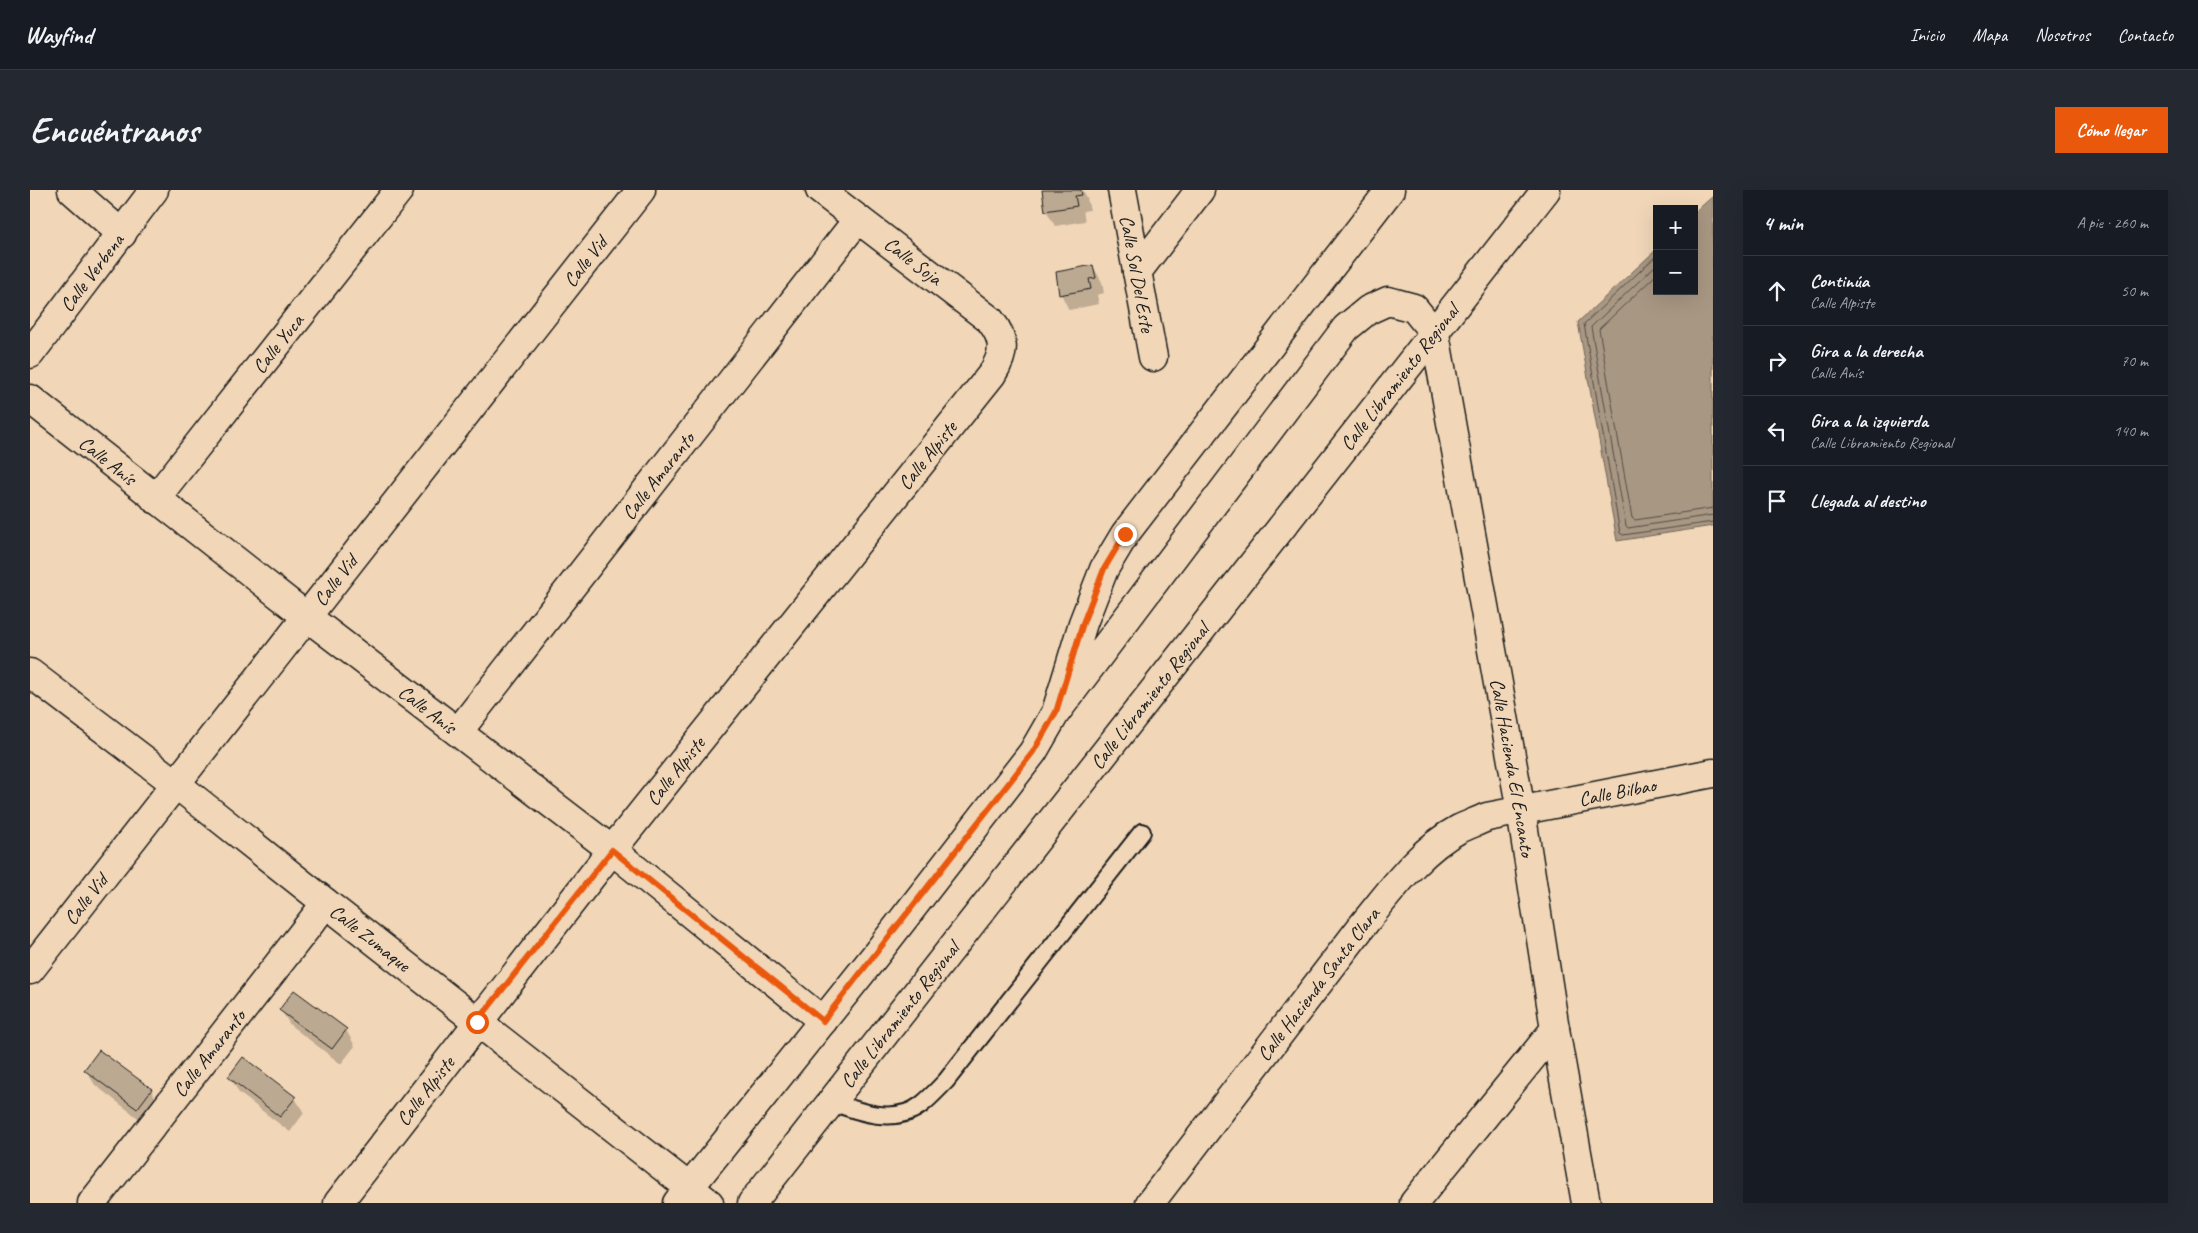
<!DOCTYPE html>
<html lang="es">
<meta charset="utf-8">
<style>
body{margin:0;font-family:Caveat,sans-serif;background:#242831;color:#f1f3f6}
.controls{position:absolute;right:15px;top:15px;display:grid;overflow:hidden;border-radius:0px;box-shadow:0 5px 20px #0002}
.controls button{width:45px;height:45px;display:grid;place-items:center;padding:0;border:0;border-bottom:1px solid #363941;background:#171b24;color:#f1f3f6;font:25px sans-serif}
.stop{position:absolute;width:15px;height:15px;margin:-11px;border:4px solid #ea580c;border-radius:50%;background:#fff}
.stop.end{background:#ea580c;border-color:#fff;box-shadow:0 1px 5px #0008}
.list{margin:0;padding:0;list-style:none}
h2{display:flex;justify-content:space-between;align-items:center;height:65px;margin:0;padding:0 20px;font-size:21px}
h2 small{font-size:16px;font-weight:400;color:#9ea1a6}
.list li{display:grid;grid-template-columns:32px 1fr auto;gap:15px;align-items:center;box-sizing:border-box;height:70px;padding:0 20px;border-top:1px solid #363941}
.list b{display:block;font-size:19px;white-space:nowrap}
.list p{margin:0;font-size:16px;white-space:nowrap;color:#9ea1a6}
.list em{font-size:16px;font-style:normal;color:#9ea1a6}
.icon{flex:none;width:28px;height:28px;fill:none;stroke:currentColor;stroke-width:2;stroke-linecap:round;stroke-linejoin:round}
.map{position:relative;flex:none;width:1683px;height:1013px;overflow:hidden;border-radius:0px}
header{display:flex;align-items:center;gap:30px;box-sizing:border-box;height:70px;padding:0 25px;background:#171b24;border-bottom:1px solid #363941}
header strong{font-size:24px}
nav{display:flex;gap:28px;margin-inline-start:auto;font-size:18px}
.intro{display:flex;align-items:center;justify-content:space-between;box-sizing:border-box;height:120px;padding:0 30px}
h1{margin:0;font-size:35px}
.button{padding:12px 22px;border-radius:0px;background:#ea580c;color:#fff;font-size:18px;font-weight:700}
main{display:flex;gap:30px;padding:0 30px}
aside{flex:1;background:#171b24;border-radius:0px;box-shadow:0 5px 20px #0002}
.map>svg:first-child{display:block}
.water{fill:#a89783;stroke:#70665a}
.shadow{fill:#0003}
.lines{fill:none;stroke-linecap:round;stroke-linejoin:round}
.shore{stroke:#544d45;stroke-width:1}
.building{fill:#bca992;stroke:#1c1c1c}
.lane-casing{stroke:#1c1c1c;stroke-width:20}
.street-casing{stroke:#1c1c1c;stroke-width:31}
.secondary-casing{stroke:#1c1c1c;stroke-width:31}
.lane{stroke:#f1d7b8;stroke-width:16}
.street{stroke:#f1d7b8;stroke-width:28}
.secondary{stroke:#f1d7b8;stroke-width:28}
.route{stroke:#ea580c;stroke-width:6}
.labels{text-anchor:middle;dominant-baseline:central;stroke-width:4;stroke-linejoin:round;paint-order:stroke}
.street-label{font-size:20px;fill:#1c1c1c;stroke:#f1d7b8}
</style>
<header>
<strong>Wayfind</strong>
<nav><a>Inicio</a><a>Mapa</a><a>Nosotros</a><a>Contacto</a></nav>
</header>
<div class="intro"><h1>Encuéntranos</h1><a class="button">Cómo llegar</a></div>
<main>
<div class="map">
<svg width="1683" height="1013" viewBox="0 0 1683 1013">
<rect width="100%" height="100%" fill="#f1d7b8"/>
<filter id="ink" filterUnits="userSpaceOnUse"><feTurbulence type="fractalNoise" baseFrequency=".02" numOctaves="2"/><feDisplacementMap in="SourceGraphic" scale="10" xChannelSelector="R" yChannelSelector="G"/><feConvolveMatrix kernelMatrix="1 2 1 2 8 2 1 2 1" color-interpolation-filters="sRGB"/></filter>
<g filter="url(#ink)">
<path class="water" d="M1683,6V336L1587,351L1548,132L1627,59V101H1664V23Z"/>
<g class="shadow">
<path d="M1013,0H1053L1057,8L1060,20L1053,21L1055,31L1025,36L1016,20Z"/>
<path d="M1063,76L1072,92L1074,103L1067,105L1069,114L1039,120L1031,104Z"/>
<path d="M251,820L316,840L325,856L311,874L260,835Z"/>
<path d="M56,880L121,900L130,915L116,934L65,895Z"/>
<path d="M200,887L265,908L274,923L260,942L209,903Z"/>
</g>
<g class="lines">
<g class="shore">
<path d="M1627,65L1554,134L1590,343L1593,345L1683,332"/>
<path d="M1627,74L1561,137L1596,336L1598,338L1683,325"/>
<path d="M1627,84L1569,139L1602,328L1605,330L1683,318"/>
</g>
</g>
<g class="building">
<path d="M1012,0H1051L1052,5L1045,6L1047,16L1015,21Z"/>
<path d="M1063,75L1066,88L1059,89L1061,99L1029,105L1026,82Z"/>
<path d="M264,800L317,839L302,859L249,820Z"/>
<path d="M69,860L122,899L107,919L54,880Z"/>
<path d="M213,867L266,907L250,927L198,887Z"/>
</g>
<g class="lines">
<g class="lane-casing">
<path id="lane" d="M802,912C829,922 865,935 891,915C900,908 908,899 916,891L1112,642"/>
</g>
<g class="street-casing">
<g id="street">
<path d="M42,0L92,44"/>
<path id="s1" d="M1092,0L1123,167"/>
<path d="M1107,82L1170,0"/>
<path id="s2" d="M0,164L124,0"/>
<path id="s3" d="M0,209L276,426L582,660L793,831"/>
<path id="s4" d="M125,309L369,0"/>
<path id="s5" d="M0,483L146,594L296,713L679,1013"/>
<path id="s6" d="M1027,521L1316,138L1338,120L1358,111L1384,118L1405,144L1491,621L1525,839L1556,1013"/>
<path id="s7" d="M428,542L828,29"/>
<path id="s8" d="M0,780L611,0"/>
<path id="s9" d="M62,1013L296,713"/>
<path id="s10" d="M308,1013L582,660L962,184C975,163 976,150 960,130L790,0"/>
<path id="s11" d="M1120,1013L1336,731C1363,698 1390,660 1429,639C1438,635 1448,631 1457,627L1683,583"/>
<path d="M1384,1013L1525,839"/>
</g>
</g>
<g class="secondary-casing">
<g id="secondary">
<path d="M647,1013L844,767L1003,562L1026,522L1053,433L1074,379L1095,344L1360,0"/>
<path id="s12" d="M722,1013L1516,0"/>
</g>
</g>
<use href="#lane" class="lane"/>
<use href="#street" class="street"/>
<use href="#secondary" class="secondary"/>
</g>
</g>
<g class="lines" filter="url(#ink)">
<path class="route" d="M447,832L582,660L793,831L1003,562L1026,522L1053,433L1074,379L1095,344"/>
</g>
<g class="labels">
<g class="street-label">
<text stroke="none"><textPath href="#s8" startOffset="900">Calle Vid</textPath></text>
<text transform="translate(883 71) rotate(37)">Calle Soja</text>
<text stroke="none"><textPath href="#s2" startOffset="102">Calle Verbena</textPath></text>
<text stroke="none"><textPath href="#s1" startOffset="85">Calle Sol Del Este</textPath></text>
<text stroke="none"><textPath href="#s4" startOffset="198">Calle Yuca</textPath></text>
<text stroke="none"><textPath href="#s12" startOffset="1049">Calle Libramiento Regional</textPath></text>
<text stroke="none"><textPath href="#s10" startOffset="952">Calle Alpiste</textPath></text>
<text stroke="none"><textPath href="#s3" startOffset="99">Calle Anís</textPath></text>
<text stroke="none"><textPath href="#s7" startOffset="325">Calle Amaranto</textPath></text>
<text stroke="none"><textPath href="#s8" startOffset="495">Calle Vid</textPath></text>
<text stroke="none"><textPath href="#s12" startOffset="644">Calle Libramiento Regional</textPath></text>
<text stroke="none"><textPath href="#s3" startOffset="504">Calle Anís</textPath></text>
<text stroke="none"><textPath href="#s6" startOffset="1031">Calle Hacienda El Encanto</textPath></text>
<text stroke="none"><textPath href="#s10" startOffset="548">Calle Alpiste</textPath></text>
<text stroke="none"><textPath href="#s11" startOffset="650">Calle Bilbao</textPath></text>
<text stroke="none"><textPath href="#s8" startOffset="90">Calle Vid</textPath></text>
<text stroke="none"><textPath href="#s5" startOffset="431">Calle Zumaque</textPath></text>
<text stroke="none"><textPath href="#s11" startOffset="276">Calle Hacienda Santa Clara</textPath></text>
<text stroke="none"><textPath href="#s12" startOffset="239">Calle Libramiento Regional</textPath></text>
<text stroke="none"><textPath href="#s9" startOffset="190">Calle Amaranto</textPath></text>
<text stroke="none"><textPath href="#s10" startOffset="142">Calle Alpiste</textPath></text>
</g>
</g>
</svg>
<div class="controls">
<button>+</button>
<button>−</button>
</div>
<div class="stop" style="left:447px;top:832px"></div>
<div class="stop end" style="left:1095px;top:344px"></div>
</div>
<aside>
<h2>4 min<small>A pie · 260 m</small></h2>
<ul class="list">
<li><svg class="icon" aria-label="ahead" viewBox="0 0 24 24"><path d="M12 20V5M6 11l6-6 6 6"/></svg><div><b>Continúa</b><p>Calle Alpiste</p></div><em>50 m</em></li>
<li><svg class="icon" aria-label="right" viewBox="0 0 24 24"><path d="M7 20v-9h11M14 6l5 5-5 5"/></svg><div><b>Gira a la derecha</b><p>Calle Anís</p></div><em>70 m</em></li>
<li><svg class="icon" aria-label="left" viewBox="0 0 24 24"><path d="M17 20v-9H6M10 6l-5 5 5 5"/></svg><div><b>Gira a la izquierda</b><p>Calle Libramiento Regional</p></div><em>140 m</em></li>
<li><svg class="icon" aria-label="arrive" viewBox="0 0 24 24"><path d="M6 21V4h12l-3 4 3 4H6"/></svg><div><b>Llegada al destino</b></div></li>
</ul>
</aside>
</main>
